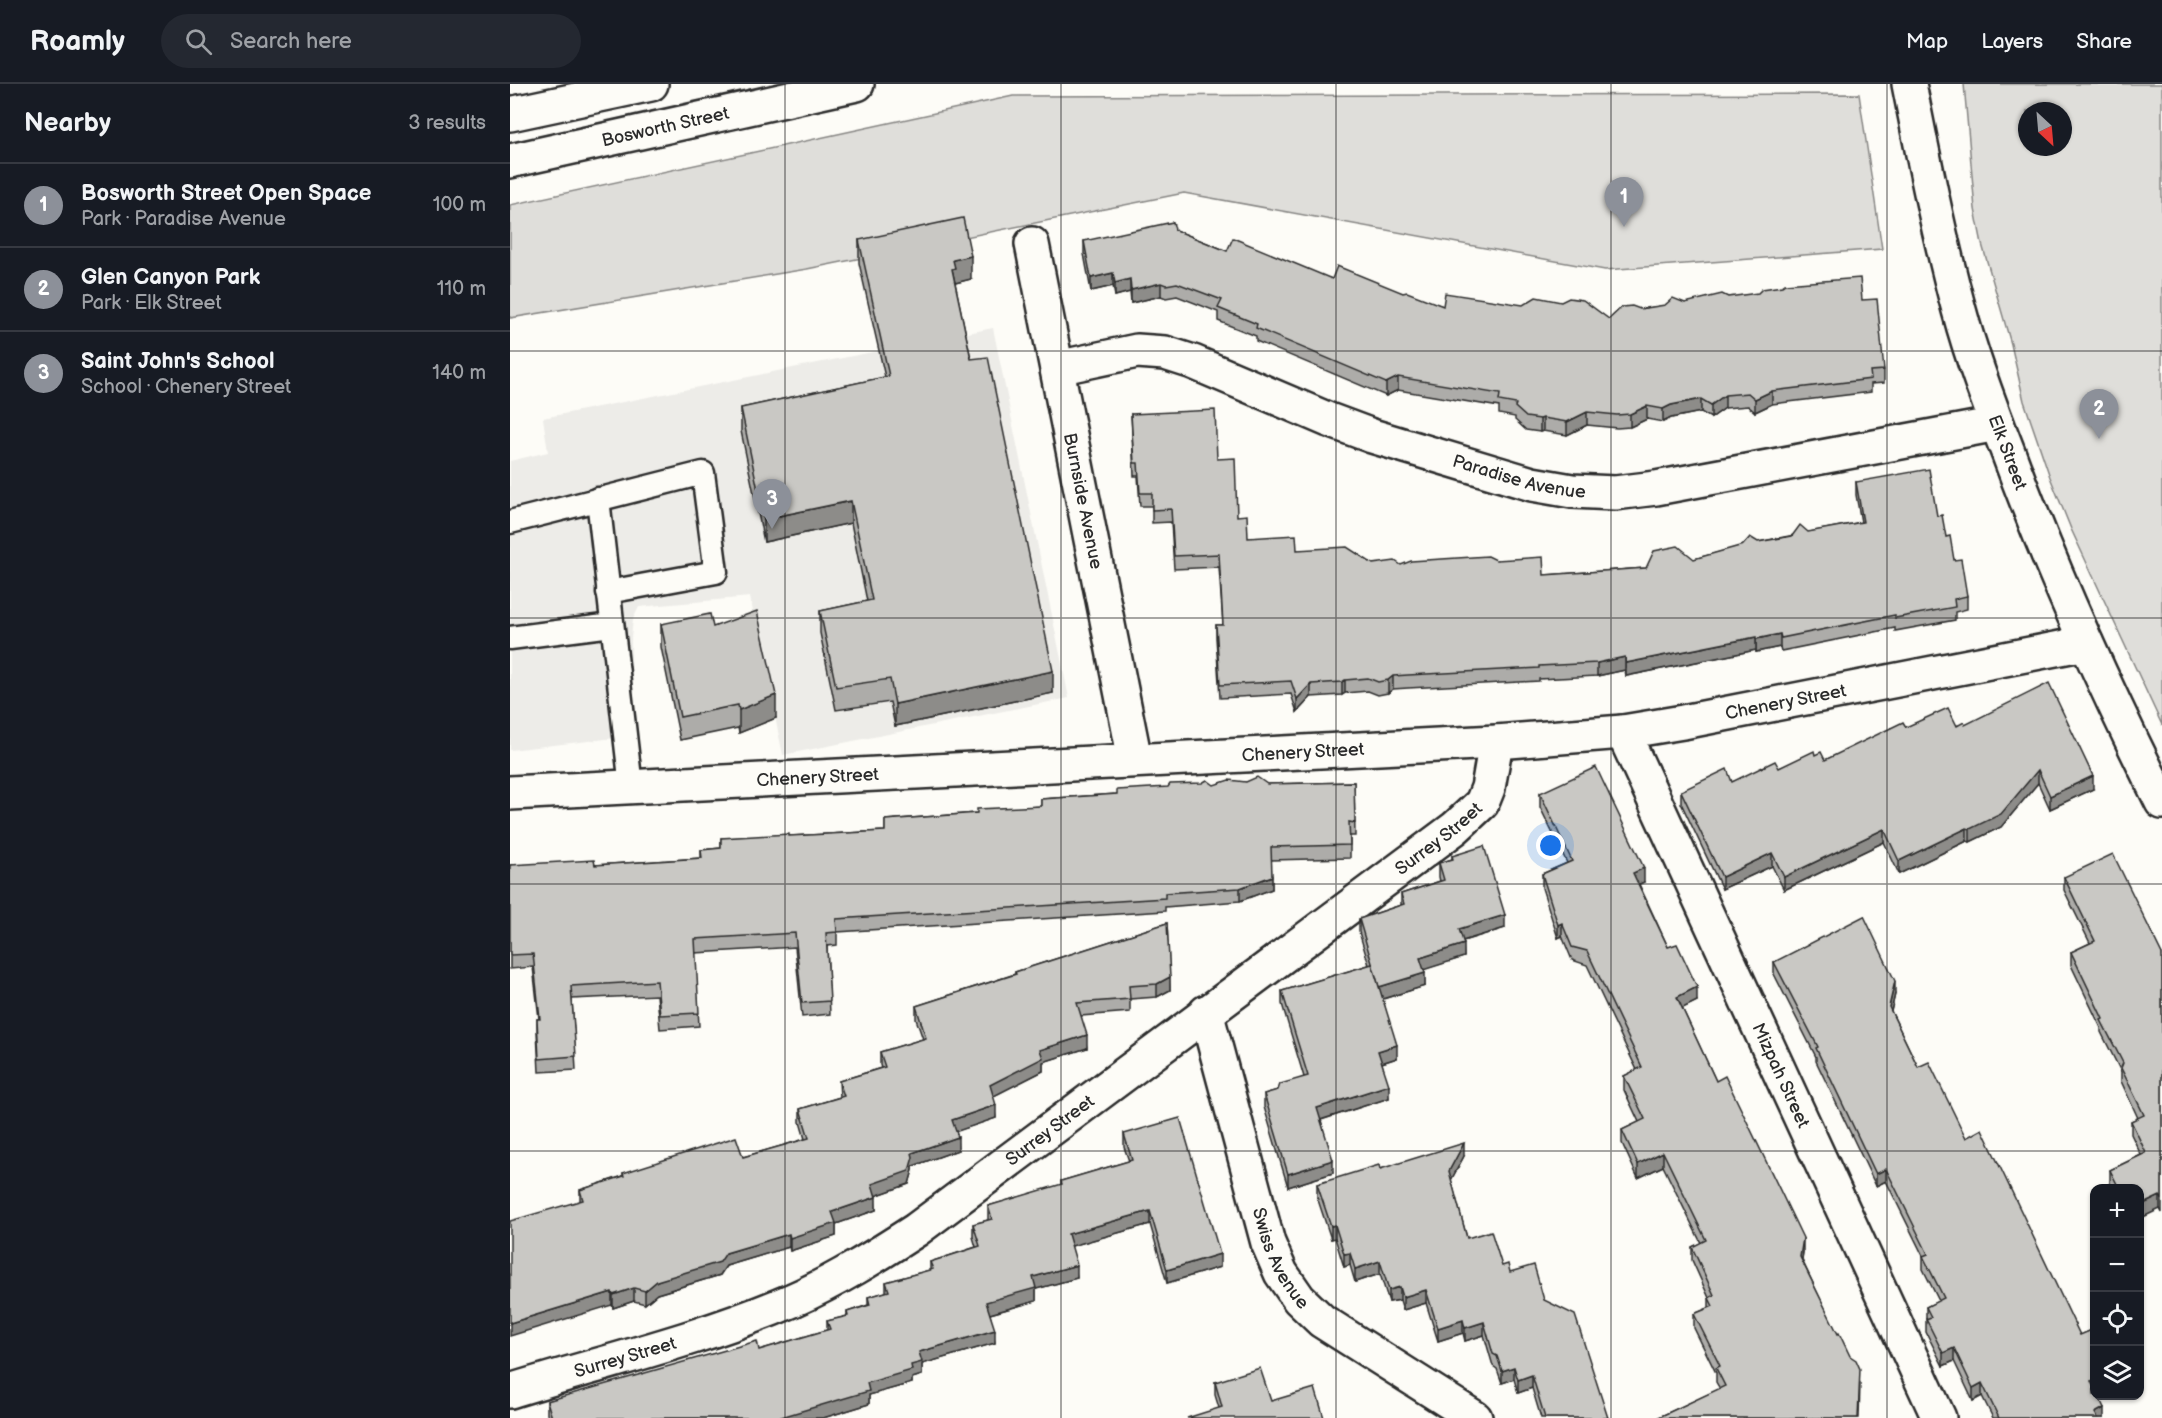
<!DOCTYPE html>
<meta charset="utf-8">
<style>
body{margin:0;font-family:"Balsamiq Sans",sans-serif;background:#242831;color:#f1f3f6}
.controls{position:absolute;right:18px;bottom:18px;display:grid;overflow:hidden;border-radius:12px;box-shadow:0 2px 4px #0004}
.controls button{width:54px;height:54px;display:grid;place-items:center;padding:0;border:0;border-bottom:2px solid #363941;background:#171b24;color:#f1f3f6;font:30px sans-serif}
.compass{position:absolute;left:1508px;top:18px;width:54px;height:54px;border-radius:50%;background:#171b24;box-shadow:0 2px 4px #0004;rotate:154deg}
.you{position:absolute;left:1041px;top:762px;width:21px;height:21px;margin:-15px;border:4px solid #fff;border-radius:50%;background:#1a73e8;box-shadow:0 0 0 9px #1a73e833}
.badge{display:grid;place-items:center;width:39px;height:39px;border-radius:50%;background:#8c9099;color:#fff;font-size:20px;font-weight:700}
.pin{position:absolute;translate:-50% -50px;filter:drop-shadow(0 2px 3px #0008)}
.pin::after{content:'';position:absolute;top:32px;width:21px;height:18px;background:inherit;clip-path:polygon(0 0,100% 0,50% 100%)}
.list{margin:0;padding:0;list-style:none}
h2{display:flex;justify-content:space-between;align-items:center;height:78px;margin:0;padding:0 24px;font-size:26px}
h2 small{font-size:20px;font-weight:400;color:#9ea1a6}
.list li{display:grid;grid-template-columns:39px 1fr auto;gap:18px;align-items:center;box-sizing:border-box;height:84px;padding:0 24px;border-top:2px solid #363941}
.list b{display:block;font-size:22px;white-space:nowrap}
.list p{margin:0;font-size:20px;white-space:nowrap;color:#9ea1a6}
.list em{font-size:20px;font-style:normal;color:#9ea1a6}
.icon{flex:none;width:33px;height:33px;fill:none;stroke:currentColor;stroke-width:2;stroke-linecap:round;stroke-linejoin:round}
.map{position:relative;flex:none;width:1652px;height:1334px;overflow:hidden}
header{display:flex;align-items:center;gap:36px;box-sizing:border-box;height:84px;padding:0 30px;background:#171b24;border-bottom:2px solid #363941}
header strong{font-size:28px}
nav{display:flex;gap:33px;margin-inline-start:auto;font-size:21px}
.search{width:420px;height:54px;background:#242831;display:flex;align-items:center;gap:15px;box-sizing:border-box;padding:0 21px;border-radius:33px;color:#9ea1a6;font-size:22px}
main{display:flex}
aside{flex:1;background:#171b24}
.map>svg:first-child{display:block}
.built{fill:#edece8}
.green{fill:#dfdeda;stroke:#858482;stroke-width:1.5;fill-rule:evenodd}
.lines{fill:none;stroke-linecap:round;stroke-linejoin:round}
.service-casing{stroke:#2b2b2b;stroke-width:27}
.minor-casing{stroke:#2b2b2b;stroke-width:38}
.secondary-casing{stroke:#2b2b2b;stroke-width:38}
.service{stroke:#fdfcf7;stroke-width:22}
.minor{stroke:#fdfcf7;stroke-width:33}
.secondary{stroke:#fdfcf7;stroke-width:33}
.wall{fill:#adaca9;stroke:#2b2b2b;stroke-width:1.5}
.shaded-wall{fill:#8d8c89;stroke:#2b2b2b;stroke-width:1.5}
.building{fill:#c9c8c4;stroke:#2b2b2b;stroke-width:1.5}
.grid{fill:none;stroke:#2b2b2b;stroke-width:1.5;stroke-opacity:0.55}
.labels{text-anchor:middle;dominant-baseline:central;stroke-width:6;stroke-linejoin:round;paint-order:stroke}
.street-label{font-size:18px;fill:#2b2b2b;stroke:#fdfcf7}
</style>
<header>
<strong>Roamly</strong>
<div class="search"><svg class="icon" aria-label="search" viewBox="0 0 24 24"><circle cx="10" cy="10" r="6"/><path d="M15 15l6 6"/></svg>Search here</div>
<nav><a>Map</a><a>Layers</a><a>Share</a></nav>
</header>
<main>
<aside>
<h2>Nearby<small>3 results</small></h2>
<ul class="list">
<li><span class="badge">1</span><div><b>Bosworth Street Open Space</b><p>Park · Paradise Avenue</p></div><em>100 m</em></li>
<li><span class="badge">2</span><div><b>Glen Canyon Park</b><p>Park · Elk Street</p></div><em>110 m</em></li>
<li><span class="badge">3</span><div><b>Saint John's School</b><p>School · Chenery Street</p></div><em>140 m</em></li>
</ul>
</aside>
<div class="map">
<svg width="1652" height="1334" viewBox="0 0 1652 1334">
<rect width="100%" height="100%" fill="#fdfcf7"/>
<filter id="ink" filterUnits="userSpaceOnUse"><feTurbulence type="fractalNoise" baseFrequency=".0167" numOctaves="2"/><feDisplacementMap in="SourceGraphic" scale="12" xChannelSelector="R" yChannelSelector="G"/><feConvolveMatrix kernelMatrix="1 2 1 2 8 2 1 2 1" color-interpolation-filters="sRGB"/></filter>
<g filter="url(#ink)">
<path class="built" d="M483,244L559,614L273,671L240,513L129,523L123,535L121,554L122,652L0,666V377L38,368L33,334Z"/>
<g class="green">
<path d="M1454,0H1652V641L1561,445L1540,393L1514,317L1501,260L1472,160L1465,125ZM1517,27H1553V63H1517Z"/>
<path d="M1349,10L1372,165L1095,186L674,109L297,185L0,234V121L503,12Z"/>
</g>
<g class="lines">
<g class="service-casing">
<g id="service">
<path d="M88,415L121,703"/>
<path d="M0,438L193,389L206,488L98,508"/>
<path d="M0,554L102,541"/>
</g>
</g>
<g class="minor-casing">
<g id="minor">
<path id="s1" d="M522,160L625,676"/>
<path id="s2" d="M547,284L627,267L655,269L683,278L819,336L862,352L1022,400L1062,407L1105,409L1146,404L1487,340"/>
<path id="s3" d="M1113,648L1429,1334"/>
<path id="s4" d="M0,709L986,658L1113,648L1173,638L1576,559"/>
<path id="s5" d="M696,928L758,1159L771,1189L789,1215L812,1237L965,1334"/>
<path id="s6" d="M0,1307C94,1278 192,1255 283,1216C326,1197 366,1172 406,1146L945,744L972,719L978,704L986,658"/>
</g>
</g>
<g class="secondary-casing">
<g id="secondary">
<path id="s7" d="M1399,0C1414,76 1429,152 1449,226C1462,275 1480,322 1498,368C1542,488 1595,604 1652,718"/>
<path d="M0,30L141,0"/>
<path id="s8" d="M0,77L347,0"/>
</g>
</g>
<use href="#service" class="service"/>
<use href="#minor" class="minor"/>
<use href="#secondary" class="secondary"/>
</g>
<g class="wall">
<path d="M665,146L717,167L822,195L893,209L933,222L1099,235L1130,225L1218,213L1352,216L1374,286V299L1361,300V308L1262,320L1245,328L1238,322L1215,324L1201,334L1191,328L1161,334L1153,338L1137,335L1120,343L1107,344L1077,341L1057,351L1033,347L1030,348L1016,346L1005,336V333L989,330V323L888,306L876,312L746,257V252L708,237V228L667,212L656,214L651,212L621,219L620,208L605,212L603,202L581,207L574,170V157Z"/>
<path d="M349,156L461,195L445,199L461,275L543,609L385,642L380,618L326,626L310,549V527L357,517L341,439L254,458L231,347V324L375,293L349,179Z"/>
<path d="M621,330L707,375L727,432L738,454L787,466L863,480L891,481L986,476L1034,491L1136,484L1184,475L1248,458L1351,438L1346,411V398L1427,432L1436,453L1457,512V525L1445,528V536L1385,547V544L1271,567L1270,563L1246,568V566L1116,592L1115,586L1087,592L1029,595V597L898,604L883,605L878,609L868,611L858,607L835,609L832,611L801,613L787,628L781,610L710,614L706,554V541H713L709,483L664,485L661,438L642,439V422H630L628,392H624Z"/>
<path d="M151,540L203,543L266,634L229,649L228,644L170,656L151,563Z"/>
<path d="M1455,641L1583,705L1540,725L1528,699L1491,743L1460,758L1457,757L1389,790L1374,758L1274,806L1262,782L1212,805L1171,719V707L1222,698L1269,684L1305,671L1315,676L1396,643Z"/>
<path d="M736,698L757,700L844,698L845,752H840V774L761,776L762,805L730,817L655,823V827L327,848V861L317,862L320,930L292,933L285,863L185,869L189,942L150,945L147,911L62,915L66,986L29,988L27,948V935H29L23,883L0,885V781H85L191,774V766L211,764V754L279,752L375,747V736L467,729L531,722V715L607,710Z"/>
<path d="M1030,709L1134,798L1129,800L1158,863L1187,917L1172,924L1206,997L1293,1168L1292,1176L1350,1299L1349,1334H1147L1210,1305L1206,1298V1289L1184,1244V1230L1199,1224V1214L1182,1176V1163L1191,1159L1153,1082L1128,1094L1112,1059V1046L1129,1038L1114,1006V992L1127,986L1077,881L1062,876L1052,852L1048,854L1032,804V790L1057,779L1030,723Z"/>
<path d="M942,772L995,844L953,857L954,873L914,885L915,902L873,915L887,974L872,979L879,1014L811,1036L823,1089L778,1103L754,1023V1010L768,1006L794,993L772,920V907L859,881L849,848V835L891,821V810L930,797L929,793V779L942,775Z"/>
<path d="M1554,793L1652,870V1129L1650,1125L1629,1104H1602L1600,1099V1086L1631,1071L1621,1050V1037L1628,1034L1611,997V988L1591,948V944L1561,881V868L1580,859L1554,806Z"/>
<path d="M657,839L660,906L647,913L620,915V928L571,932L577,964L533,978V987L483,1012L486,1034L446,1047L448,1066L403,1082V1086L399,1100L365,1112L366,1126L326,1140V1152L280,1167L279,1163L216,1182L210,1191L147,1210L135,1220L124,1217L103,1224L70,1117V1106L113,1092V1089L233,1073L295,1055L290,1038V1025L330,1013L329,997L371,984L370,981V968L413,955L406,935V922L505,890V888Z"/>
<path d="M1264,878L1385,910L1381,927L1408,983L1456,1054L1584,1311L1594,1334H1483L1472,1312L1463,1317L1444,1277L1433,1282L1416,1248V1223L1429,1217L1413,1185V1172L1376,1097L1366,1102L1306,977V973L1264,890Z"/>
<path d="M614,1050L710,1183L657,1199L640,1140L561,1162L567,1194L526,1205V1217L480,1230L485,1259L412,1280V1291L402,1294V1299L359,1311V1320L313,1334H38L37,1330V1317L249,1266L317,1246V1237L337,1232V1228L358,1221V1213L376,1208V1198L420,1186V1178L466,1163L463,1153V1140L478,1136V1122L551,1101V1097L619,1077L614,1063Z"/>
<path d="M954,1072L941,1096L957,1154L1034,1216L1098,1334H1031L1022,1304L1008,1309L1004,1295L992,1299L987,1285L983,1282L974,1251L955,1257L953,1249L928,1257L916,1219L893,1226L890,1216L879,1218L870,1190L845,1198L840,1181L834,1183L825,1154L821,1155L807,1113V1100L870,1085Z"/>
<path d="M705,1298L761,1317L709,1324L705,1311Z"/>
</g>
<g class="shaded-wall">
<path d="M461,172V195L445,199L442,185L443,176Z"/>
<path d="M603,189V202L581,207V194Z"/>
<path d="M620,195V208L605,212V199Z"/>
<path d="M651,199V212L621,219V206Z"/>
<path d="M888,293V306L876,312V299Z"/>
<path d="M1262,307V320L1245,328V315Z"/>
<path d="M1215,311V324L1201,334V321Z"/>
<path d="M1191,315V328L1161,334L1153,338V325L1161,321Z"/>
<path d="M1137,322V335L1120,343V330Z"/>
<path d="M1077,328V341L1057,351V338Z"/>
<path d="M1033,334V347L1030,348V335Z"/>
<path d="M341,417V439L254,458V435Z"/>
<path d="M1270,550V563L1246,568V555Z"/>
<path d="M1246,553V566L1116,592V579Z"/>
<path d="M1115,573V586L1087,592V579Z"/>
<path d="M543,587V609L385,642V620Z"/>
<path d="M883,592V605L878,609V596Z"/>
<path d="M835,596V609L832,611V598Z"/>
<path d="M801,600V613L787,628V615Z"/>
<path d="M266,611V634L229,649V626Z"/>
<path d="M1528,686V699L1491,743L1460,758V745Z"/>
<path d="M1583,692V705L1540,725V712Z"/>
<path d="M1457,744V757L1389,790V777Z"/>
<path d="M1374,745V758L1274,806V793Z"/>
<path d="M1262,769V782L1212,805V793Z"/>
<path d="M1134,784V798L1123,803V789Z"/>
<path d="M762,792V805L730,817V804Z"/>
<path d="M995,831V844L949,858V845Z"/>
<path d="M1052,839V852L1048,854V841Z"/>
<path d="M954,860V873L910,887V874Z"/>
<path d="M915,889V902L869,916V903Z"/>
<path d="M660,893V906L647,913V900Z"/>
<path d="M1385,897V910L1379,936V923Z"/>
<path d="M1187,903V917L1167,927V913Z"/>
<path d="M577,951V964L533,978V987L480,1014V1001L530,966Z"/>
<path d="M887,961V974L868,980V967Z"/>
<path d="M879,1001V1014L807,1037V1024Z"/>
<path d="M486,1021V1034L442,1049V1036Z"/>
<path d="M448,1053V1066L403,1082V1086L399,1100L362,1113V1100L402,1069Z"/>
<path d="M954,1059V1072L939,1100V1087Z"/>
<path d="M1153,1068V1082L1128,1094V1080Z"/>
<path d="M823,1076V1089L778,1103V1090Z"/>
<path d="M1376,1085V1097L1366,1102V1090Z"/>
<path d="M1650,1112V1125L1629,1135V1122Z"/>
<path d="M366,1113V1126L326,1140V1152L280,1167V1154L322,1128Z"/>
<path d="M640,1127V1140L558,1163V1150Z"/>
<path d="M825,1141V1154L821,1155V1142Z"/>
<path d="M279,1150V1163L216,1182L210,1191L147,1210L135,1220V1207L147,1197L216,1169Z"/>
<path d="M1293,1154V1168L1290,1187V1173Z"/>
<path d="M840,1169V1181L834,1183V1170Z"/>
<path d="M710,1170V1183L657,1199V1186Z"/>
<path d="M870,1177V1190L845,1198V1185Z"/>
<path d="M567,1181V1194L526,1205V1217L476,1231V1218L523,1193Z"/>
<path d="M890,1203V1216L879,1218V1206Z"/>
<path d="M124,1204V1217L103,1224V1211Z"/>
<path d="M916,1206V1219L893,1226V1213Z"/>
<path d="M102,1208V1221L0,1252V1239Z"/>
<path d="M953,1236V1249L928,1257V1244Z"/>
<path d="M974,1238V1251L955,1257V1244Z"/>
<path d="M485,1246V1259L412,1280V1291L402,1294V1299L359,1311V1320L313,1334H268L357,1299L409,1268Z"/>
<path d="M1444,1264V1277L1433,1282V1269Z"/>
<path d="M1004,1283V1295L992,1299V1287Z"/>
<path d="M1022,1291V1304L1008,1309V1296Z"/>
<path d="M1472,1299V1312L1463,1317V1304Z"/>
<path d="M1594,1324V1334H1585V1329Z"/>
</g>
<g class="building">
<path d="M453,134L461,172L443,176L445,184L442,185L461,275L478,273L543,587L385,620L380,595L326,603L310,527L362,516L341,417L254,435L231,324L379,292L349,156Z"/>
<path d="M663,138L665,146L717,167L723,154L822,195L827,182L893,209L897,208L933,222L935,209L1013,221L1026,213L1051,218L1059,214L1073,216L1099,235L1112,223L1122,222L1130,225L1155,221L1163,214L1175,219L1212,210L1218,213L1248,209L1252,205L1272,202L1275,200L1350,194L1352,216L1367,215L1374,286L1360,287L1361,295L1262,307L1245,315L1238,309L1215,311L1201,321L1191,315L1161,321L1153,325L1137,322L1120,330L1107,331L1077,328L1057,338L1033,334L1030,335L1016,333L1005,323L1006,320L989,317L990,310L888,293L876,299L746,244L747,240L708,224L712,216L667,199L656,201L651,199L621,206L620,195L605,199L603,189L581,194L574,157Z"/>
<path d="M705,326L707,375L725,374L727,432L737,431L738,454L786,451L787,466L837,463L863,480L885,477L891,481L901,477L978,472L986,476L1033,473L1034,491L1136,484L1144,467L1168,462L1184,475L1233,461L1240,453L1248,458L1282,452L1290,441L1298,448L1353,438L1346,398L1419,385L1427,432L1432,431L1436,453L1440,452L1444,476L1451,475L1457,512L1444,515L1445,523L1385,534V531L1271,554L1270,550L1246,555V553L1116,579L1115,573L1087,579L1029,582V584L898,591L883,592L878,596L868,598L858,594L835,596L832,598L801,600L787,615L781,597L710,601L706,541H713L709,470L664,472L661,425L642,426V409H630L628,379H624L621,330Z"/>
<path d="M247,527L266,611L229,626L228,621L170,633L151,540L200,530L203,543Z"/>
<path d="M1539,599L1583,692L1540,712L1528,686L1491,730L1460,745L1457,744L1389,777L1374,745L1274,793L1262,769L1212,793L1171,707L1217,685L1222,698L1265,677L1269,684L1304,667L1305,671L1311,668L1315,676L1393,638L1396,643L1438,624L1447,642L1454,638L1455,641Z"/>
<path d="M1086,683L1134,784L1123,789L1158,863L1167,860L1187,903L1167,913L1206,997L1215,992L1293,1154L1290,1173L1328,1250L1329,1249L1340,1272L1346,1276L1350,1285L1348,1334H1147L1215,1302L1206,1284L1210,1282L1184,1230L1203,1222L1199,1214L1204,1211L1182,1163L1196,1156L1153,1068L1128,1080L1112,1046L1135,1035L1114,992L1132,983L1077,867L1062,863L1052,839L1048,841L1032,790L1062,777L1030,709Z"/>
<path d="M747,693L757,700L844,698L845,739L839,738L840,761L761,763L762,792L730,804L655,809V814L326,835L327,848L316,849L320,917L292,919L285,849L185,855L189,929L150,931L147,897L61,902L66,972L29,975L27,935H30L23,870L0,871V781L84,776L85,781L192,774L191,766L211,764V754L279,750V752L375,747V736L467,729V725L531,722V715L607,710V706L658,703L660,700L692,699L697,696L704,701L719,696L736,698Z"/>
<path d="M974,762L995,831L949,845L954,860L910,874L915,889L869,903L849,835L894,820L891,810L934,796L929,779L943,775L942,772Z"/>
<path d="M1603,770L1652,870V1116L1650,1112L1629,1122V1104H1609L1600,1086L1636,1069L1621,1037L1634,1031L1611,984L1613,979L1591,936L1593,935L1561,868L1585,857L1554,793Z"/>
<path d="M1354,832L1385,897L1379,923L1408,983L1419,978L1456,1054L1472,1045L1570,1251L1584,1245V1296L1581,1297L1584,1304V1311H1588L1594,1324L1585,1329L1588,1334H1489L1472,1299L1463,1304L1444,1264L1433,1269L1416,1235L1421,1233L1416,1223L1434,1214L1413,1172L1418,1170L1376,1085L1366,1090L1306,964L1308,963L1264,878Z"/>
<path d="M657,839L660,893L647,900L619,902L620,915L567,919L577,951L530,966L533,974L480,1001L486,1021L442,1036L448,1053L402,1069L403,1073L399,1087L362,1100L366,1113L322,1128L326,1139L280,1154L279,1150L216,1169L210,1178L147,1197L135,1207L124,1204L103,1211L102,1208L0,1239V1137L73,1116L70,1106L114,1092L113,1089L226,1053L233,1073L299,1054L290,1025L334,1012L329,997L375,983L370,968L416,954L406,922L506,890L505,888Z"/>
<path d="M862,880L887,961L868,967L879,1001L807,1024L823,1076L778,1090L754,1010L768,1006L770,1000L798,992L772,907Z"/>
<path d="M670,1034L710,1170L657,1186L640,1127L558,1150L567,1181L523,1193L526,1204L476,1218L485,1246L409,1268L412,1278L401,1281L402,1286L357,1299L359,1307L268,1334H42L37,1317L247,1257L249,1266L320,1245L317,1237L338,1232L337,1228L360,1221L358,1213L379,1207L376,1198L423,1185L420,1178L470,1162L463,1140L482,1135L478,1122L552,1100L551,1097L622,1076L614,1050Z"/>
<path d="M954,1059L939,1087L957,1154L981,1147L992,1182L998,1180L1000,1188L1024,1181L1034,1216L1065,1231L1098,1334H1035L1022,1291L1008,1296L1004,1283L992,1287L987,1272L983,1270L974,1238L955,1244L953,1236L928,1244L916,1206L893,1213L890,1203L879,1206L870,1177L845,1185L840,1169L834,1170L825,1141L821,1142L807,1100L869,1081L870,1085Z"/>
<path d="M750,1284L761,1317L805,1304L814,1334H677L712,1323L705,1298Z"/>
</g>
</g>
<path class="grid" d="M275,0V1334M551,0V1334M826,0V1334M1101,0V1334M1377,0V1334M0,267H1652M0,534H1652M0,800H1652M0,1067H1652"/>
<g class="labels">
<g class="street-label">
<text stroke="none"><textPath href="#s8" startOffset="159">Bosworth Street</textPath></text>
<text stroke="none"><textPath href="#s7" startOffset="382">Elk Street</textPath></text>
<text stroke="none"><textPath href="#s2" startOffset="486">Paradise Avenue</textPath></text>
<text stroke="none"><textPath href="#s1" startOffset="262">Burnside Avenue</textPath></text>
<text stroke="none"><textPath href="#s4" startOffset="1280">Chenery Street</textPath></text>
<text stroke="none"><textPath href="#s4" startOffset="794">Chenery Street</textPath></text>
<text stroke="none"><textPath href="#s4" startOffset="308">Chenery Street</textPath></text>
<text stroke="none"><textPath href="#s6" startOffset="1092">Surrey Street</textPath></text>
<text stroke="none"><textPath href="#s3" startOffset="378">Mizpah Street</textPath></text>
<text stroke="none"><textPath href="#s6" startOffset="606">Surrey Street</textPath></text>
<text stroke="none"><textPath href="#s5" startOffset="258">Swiss Avenue</textPath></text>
<text stroke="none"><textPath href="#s6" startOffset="120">Surrey Street</textPath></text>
</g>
</g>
</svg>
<div class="controls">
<button>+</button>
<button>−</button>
<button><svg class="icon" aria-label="locate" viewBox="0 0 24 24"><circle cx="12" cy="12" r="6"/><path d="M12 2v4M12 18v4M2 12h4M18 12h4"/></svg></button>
<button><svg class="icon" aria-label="layers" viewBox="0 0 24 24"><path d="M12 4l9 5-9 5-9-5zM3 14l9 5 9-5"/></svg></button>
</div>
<svg class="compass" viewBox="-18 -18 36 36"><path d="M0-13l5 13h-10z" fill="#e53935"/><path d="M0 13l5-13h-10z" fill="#9ea1a6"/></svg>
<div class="you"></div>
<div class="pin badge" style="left:1114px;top:143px">1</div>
<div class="pin badge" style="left:1589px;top:355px">2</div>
<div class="pin badge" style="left:262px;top:445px">3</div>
</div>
</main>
